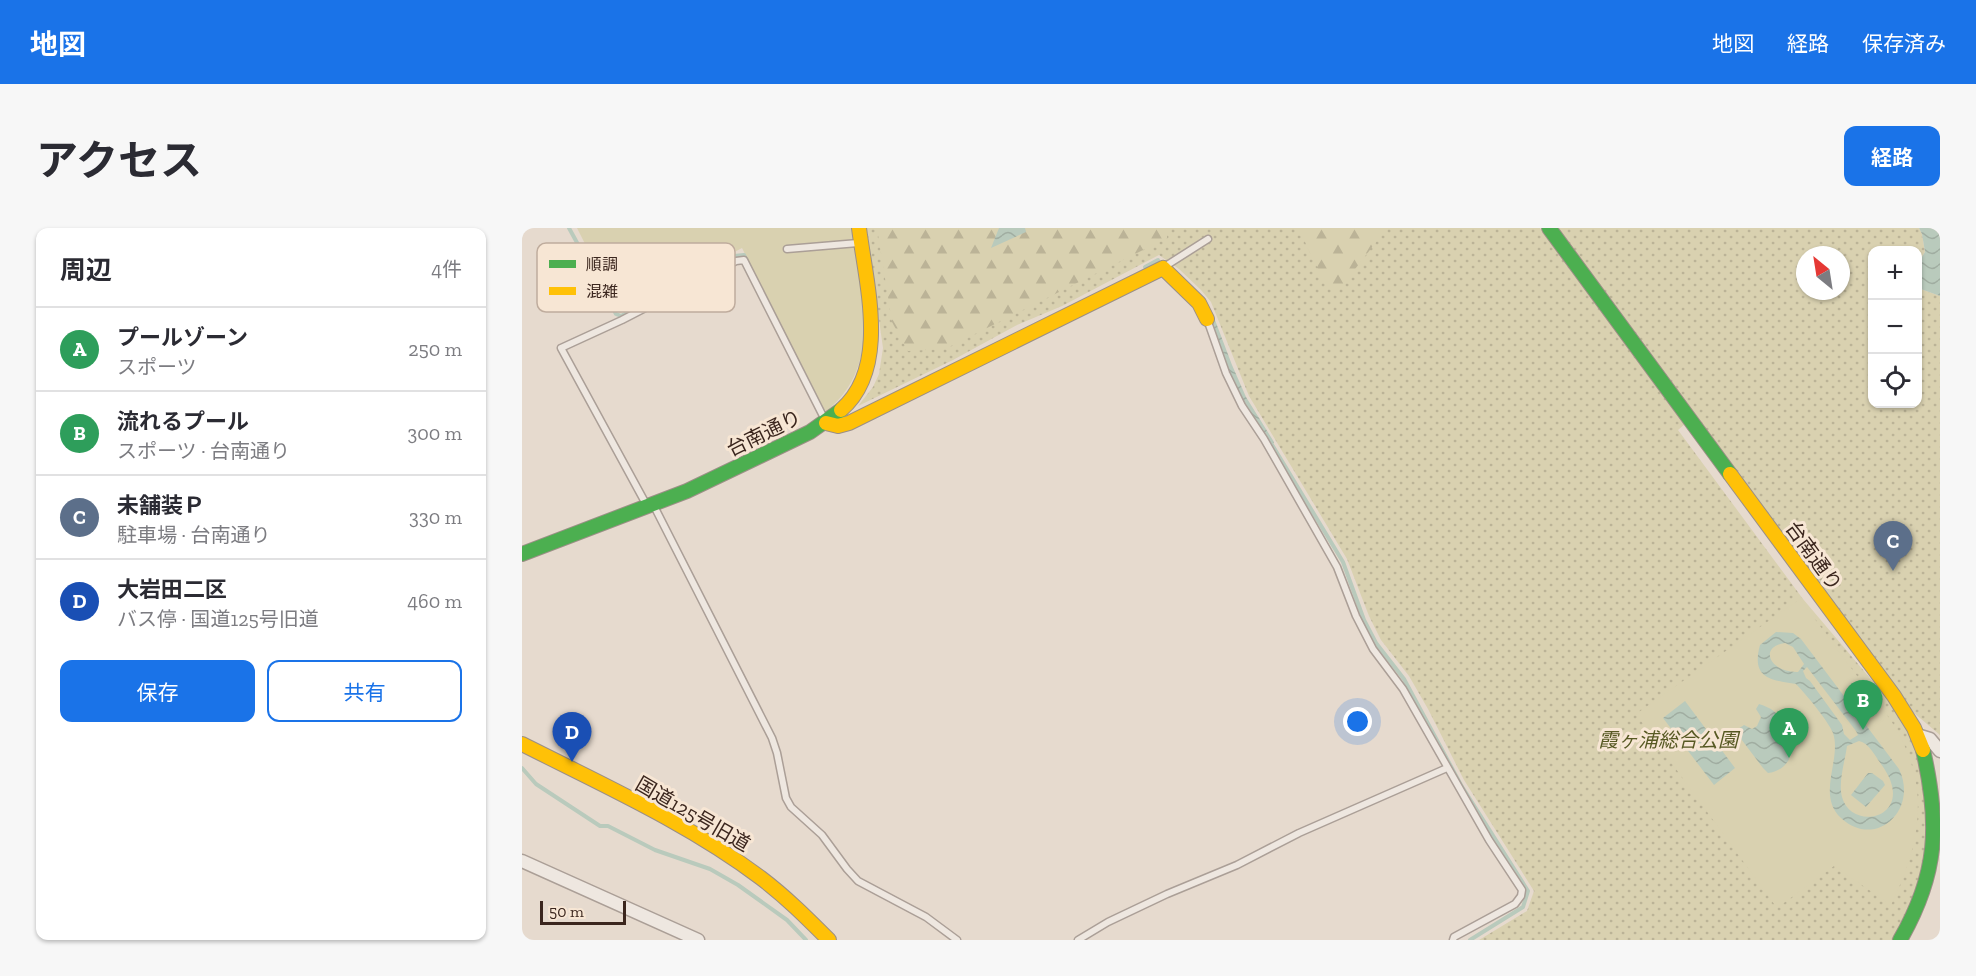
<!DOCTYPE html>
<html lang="ja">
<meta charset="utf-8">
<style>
body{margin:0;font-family:"Zilla Slab","Noto Sans JP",serif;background:#f7f7f7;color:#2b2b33}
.controls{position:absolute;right:18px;top:18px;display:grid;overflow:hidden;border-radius:12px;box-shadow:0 2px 4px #0004}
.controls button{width:54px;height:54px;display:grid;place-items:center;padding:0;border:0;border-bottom:2px solid #e1e1e2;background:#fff;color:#2b2b33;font:30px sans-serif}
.compass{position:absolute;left:1274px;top:18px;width:54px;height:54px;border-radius:50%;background:#fff;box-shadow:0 2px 4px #0004;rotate:330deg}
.scale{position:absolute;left:18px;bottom:15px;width:86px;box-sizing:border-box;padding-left:6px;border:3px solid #3b261e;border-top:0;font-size:16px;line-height:21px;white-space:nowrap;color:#3b261e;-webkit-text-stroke:4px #f7e6d4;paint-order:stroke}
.you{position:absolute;left:836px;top:494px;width:21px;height:21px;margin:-15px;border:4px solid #fff;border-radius:50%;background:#1a73e8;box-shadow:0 0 0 9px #1a73e833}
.badge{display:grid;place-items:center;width:39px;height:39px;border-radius:50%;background:#1a73e8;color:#fff;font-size:20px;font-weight:700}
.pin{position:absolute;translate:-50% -50px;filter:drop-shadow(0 2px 3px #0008)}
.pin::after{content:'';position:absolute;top:32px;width:21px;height:18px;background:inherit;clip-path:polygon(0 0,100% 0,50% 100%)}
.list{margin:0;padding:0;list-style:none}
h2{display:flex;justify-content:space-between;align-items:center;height:78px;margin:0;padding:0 24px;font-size:26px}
h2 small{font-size:20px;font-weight:400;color:#7c7c81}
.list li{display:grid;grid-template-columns:39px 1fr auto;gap:18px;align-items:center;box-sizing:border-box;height:84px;padding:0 24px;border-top:2px solid #e1e1e2}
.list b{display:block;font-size:22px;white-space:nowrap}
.list p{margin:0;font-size:20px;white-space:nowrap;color:#7c7c81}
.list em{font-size:20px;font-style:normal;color:#7c7c81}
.actions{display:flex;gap:12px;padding:18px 24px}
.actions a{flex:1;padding:14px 0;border:2px solid #1a73e8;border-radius:12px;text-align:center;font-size:21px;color:#1a73e8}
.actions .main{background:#1a73e8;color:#fff}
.icon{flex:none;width:33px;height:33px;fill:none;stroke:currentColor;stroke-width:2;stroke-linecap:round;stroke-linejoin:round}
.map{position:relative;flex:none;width:1418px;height:712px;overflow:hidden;border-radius:12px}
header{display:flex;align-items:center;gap:36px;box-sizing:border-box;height:84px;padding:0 30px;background:#1a73e8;color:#fff}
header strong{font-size:28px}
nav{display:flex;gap:33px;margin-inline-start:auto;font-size:21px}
.intro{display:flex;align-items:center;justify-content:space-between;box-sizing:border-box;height:144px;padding:0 36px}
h1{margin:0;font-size:42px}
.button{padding:15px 27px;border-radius:12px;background:#1a73e8;color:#fff;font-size:21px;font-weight:700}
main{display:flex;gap:36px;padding:0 36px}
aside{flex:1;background:#fff;border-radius:12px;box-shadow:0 2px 4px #0004}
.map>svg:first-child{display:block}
.grass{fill:url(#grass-dots);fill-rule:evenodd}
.forest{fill:url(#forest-firs)}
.pitch{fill:#d9d1b0}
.water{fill:url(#water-waves);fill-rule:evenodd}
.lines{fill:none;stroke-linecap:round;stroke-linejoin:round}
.stream{stroke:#b9cabc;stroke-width:4}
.lane-casing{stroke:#ab9f97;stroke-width:9}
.street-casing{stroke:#ab9f97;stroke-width:15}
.fast-casing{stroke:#9b8f86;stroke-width:16}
.slow-casing{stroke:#9b8f86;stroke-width:16}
.lane{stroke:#eee7e0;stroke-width:6}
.street{stroke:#eee7e0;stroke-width:12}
.fast{stroke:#4caf50;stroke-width:14}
.slow{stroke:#ffc107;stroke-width:14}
.labels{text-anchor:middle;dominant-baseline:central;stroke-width:6;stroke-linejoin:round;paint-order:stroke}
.street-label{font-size:20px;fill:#3b261e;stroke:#f7e6d4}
.park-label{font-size:20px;font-style:italic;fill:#575923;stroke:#f7e6d4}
.key{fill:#f7e6d4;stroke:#bfac9d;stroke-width:1.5}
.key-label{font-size:16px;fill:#3b261e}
</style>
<header>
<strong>地図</strong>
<nav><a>地図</a><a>経路</a><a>保存済み</a></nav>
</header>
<div class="intro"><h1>アクセス</h1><a class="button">経路</a></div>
<main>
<aside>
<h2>周辺<small>4件</small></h2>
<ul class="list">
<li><span class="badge" style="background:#2e9e5b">A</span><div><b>プールゾーン</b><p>スポーツ</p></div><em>250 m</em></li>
<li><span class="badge" style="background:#2e9e5b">B</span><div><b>流れるプール</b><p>スポーツ · 台南通り</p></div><em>300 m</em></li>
<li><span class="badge" style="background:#5c6f8a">C</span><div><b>未舗装Ｐ</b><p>駐車場 · 台南通り</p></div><em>330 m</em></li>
<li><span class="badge" style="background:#1a4fb4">D</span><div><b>大岩田二区</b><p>バス停 · 国道125号旧道</p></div><em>460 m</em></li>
</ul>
<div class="actions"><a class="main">保存</a><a>共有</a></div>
</aside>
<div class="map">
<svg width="1418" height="712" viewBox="0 0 1418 712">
<defs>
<pattern id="grass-dots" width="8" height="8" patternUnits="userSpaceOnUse" patternTransform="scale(1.5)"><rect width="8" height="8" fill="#d9d1b0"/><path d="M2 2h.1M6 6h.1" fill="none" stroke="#bbb397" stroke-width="1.8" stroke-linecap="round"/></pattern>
<pattern id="forest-firs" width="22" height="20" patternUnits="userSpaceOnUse" patternTransform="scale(1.5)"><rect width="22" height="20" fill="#d9d1b0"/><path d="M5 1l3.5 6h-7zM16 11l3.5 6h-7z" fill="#bbb397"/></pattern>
<pattern id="water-waves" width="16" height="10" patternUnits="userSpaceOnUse" patternTransform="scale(1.5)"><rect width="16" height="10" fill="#b9cabc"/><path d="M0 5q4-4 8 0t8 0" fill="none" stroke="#a0ada1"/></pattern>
</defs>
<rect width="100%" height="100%" fill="#e6dace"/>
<g class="grass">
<path d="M344,0H1018L1163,196L1156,202L1281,371L1375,482L1389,506L1407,562L1400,656L1371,712H957L1005,683L1012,663L942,552L906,481L887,448L859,412L847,388L825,331L727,168L689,74L679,62L657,41L637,27L540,78L495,97L431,132L336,178L351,159L357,146L361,120Z"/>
<path d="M1033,0H1397L1400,6L1403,24L1396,35V22H1350V176H1396V60L1418,68V507L1392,485ZM1283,27H1319V63H1283Z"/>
</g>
<g class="forest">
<path d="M355,0H645V10L423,121L386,123L370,94Z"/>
<path d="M778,0H865L816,63C799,56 787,20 778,4Z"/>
</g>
<g class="pitch">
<path d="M55,0H330C339,62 362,139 304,183L301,180L220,20L98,85Z"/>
<path d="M1278,371C1299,399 1320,428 1341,456C1352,471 1365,485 1374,501C1409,561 1398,617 1369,677L1312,638L1255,680L1114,486Z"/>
</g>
<g class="water">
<path d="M477,0H503L504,4L469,20Z"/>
<path d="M1397,0H1418V68L1396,60V35L1403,24L1400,6Z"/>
<path d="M693,92L710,137L724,169L752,214L749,219L719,172L688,94Z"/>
<path d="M1254,404L1271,405L1279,411L1377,541C1397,582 1353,622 1319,590C1294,567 1320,531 1311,505C1307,494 1283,465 1274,456C1248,452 1229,450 1238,417ZM1263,415L1271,419L1282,436L1276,444C1248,445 1236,419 1263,415ZM1285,439L1334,503L1336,507L1328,512L1322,506L1320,497L1288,453L1284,450L1281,443ZM1337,513C1347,515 1353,528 1359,536C1398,589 1330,606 1320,569C1316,554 1323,533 1325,518Z"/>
<path d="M1163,473L1213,540L1192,557L1141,490Z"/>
<path d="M1237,476C1243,478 1249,480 1254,485C1273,503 1279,540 1246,545L1241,540L1213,503L1222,497L1230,501L1235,498L1239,489L1234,481Z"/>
<path d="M1346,545H1350L1361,553L1363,557L1344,579L1329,567Z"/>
</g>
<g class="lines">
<g class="stream">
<path d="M47,0L94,86L99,88L212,28L222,27L225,33"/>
<path d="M623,39L636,32"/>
<path d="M749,215L821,334L842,392L854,415L882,451L939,557L1006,663L1001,679L948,712"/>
<path d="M0,540L14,556L78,598H86L133,622L188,641L216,657L265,692L284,712"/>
</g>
<g class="lane-casing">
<g id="lane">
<path d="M265,21L336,15"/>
<path d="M642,39L686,11"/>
<path d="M686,94L704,145L720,178L742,211L815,339L834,388L851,421L881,461L967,612L1000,662L999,668L993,676L932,709L931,712"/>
<path d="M124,276L39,120L100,92L214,33L222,32L303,192"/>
<path d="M132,278L250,510L255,525L264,570L269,579L300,607L325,641L336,653L404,689L435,712"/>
<path d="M556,712L586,694L645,666L715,637L777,605L925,540"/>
</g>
</g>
<g class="street-casing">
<g id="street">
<path d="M1395,507L1408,511L1418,523"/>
<path d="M0,633L176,712"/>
</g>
</g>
<g class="fast-casing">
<g id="fast">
<path d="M1027,0L1208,246"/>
<path d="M0,326L165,263L288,204L319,182"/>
<path d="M1378,712C1416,646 1418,596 1401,522"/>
</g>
</g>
<g class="slow-casing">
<g id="slow">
<path d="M319,182C368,140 344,56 337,0"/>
<path d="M304,195L316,198L327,195L641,40L677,75L685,91"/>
<path d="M1208,246L1372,468L1392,500L1401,522"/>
<path d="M0,516C81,557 166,595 239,650C264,669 285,690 307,712"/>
</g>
</g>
<use href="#lane" class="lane"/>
<use href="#street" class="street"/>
<use href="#fast" class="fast"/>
<use href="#slow" class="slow"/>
</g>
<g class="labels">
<g class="street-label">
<text transform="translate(242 205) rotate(-26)">台南通り</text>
<text transform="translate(1292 328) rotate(54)">台南通り</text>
<text transform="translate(171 586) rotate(30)">国道125号旧道</text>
</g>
<g class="park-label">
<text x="1146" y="512">霞ヶ浦総合公園</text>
</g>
</g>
<rect x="15" y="15" width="198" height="69" rx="9" class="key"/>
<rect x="27" y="32" width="27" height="8" fill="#4caf50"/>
<rect x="27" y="59" width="27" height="8" fill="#ffc107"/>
<g class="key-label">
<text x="64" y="42">順調</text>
<text x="64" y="69">混雑</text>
</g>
</svg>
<div class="controls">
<button>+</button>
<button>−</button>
<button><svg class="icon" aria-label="locate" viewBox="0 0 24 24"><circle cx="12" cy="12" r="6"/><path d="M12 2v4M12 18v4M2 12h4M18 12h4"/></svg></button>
</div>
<svg class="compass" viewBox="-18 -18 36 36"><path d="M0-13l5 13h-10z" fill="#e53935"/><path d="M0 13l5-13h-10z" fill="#7c7c81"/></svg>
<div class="scale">50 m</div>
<div class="you"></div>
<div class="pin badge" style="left:1267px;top:530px;background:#2e9e5b">A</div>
<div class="pin badge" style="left:1341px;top:502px;background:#2e9e5b">B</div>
<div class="pin badge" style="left:1371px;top:343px;background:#5c6f8a">C</div>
<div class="pin badge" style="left:50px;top:534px;background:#1a4fb4">D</div>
</div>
</main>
